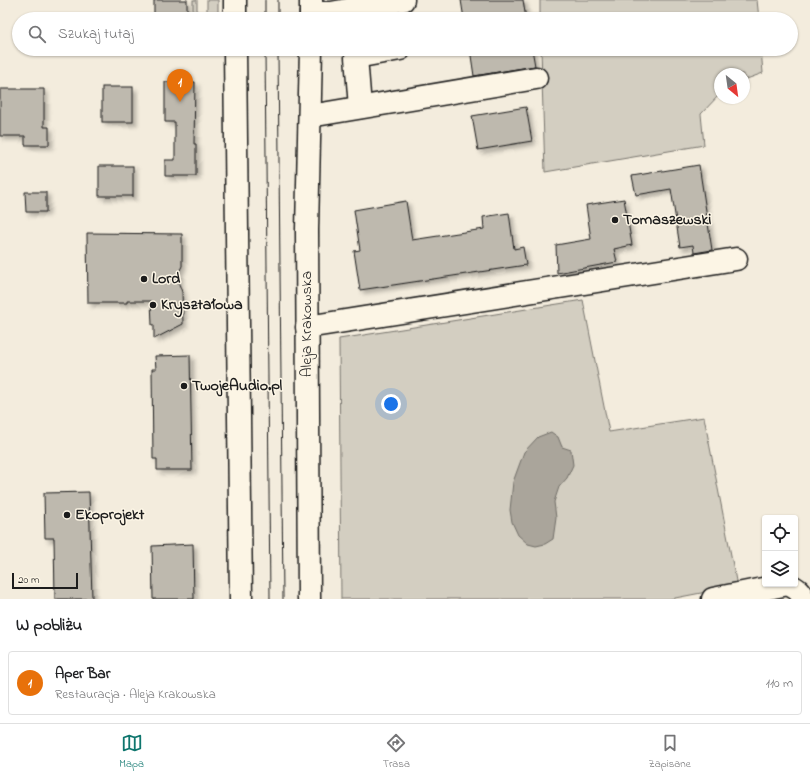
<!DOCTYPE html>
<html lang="pl">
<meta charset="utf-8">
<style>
body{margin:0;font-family:"Indie Flower",sans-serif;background:#f6f6f6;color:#202124}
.controls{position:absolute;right:12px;bottom:12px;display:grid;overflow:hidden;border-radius:4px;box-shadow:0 1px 3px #0004}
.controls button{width:36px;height:36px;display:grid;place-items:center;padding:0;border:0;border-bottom:1px solid #e0e0e0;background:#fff;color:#202124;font:20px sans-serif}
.compass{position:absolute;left:714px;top:68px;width:36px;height:36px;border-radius:50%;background:#fff;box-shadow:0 1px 3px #0004;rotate:151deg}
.scale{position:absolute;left:12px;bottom:10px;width:66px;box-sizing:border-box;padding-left:4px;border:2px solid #1c1c1c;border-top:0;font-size:11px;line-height:14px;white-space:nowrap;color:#1c1c1c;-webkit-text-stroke:3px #fcf5e5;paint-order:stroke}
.you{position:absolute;left:391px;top:404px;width:14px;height:14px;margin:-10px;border:3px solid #fff;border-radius:50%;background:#1a73e8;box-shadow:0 0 0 6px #1a73e833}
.badge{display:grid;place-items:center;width:26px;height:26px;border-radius:50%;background:#0f766e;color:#fff;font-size:13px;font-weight:700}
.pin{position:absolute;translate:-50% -33px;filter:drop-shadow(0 1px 2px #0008)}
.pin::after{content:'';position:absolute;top:21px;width:14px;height:12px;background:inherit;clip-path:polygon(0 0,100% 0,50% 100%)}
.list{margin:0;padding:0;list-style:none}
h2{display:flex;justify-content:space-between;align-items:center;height:52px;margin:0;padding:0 16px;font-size:17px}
h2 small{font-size:13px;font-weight:400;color:#757577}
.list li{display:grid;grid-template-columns:26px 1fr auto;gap:12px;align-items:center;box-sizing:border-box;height:64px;margin:0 8px 8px;padding:0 8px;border:1px solid #e0e0e0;border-radius:4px}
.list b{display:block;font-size:15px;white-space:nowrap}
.list p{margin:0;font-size:13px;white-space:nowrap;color:#757577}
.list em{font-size:13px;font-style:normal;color:#757577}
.icon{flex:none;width:22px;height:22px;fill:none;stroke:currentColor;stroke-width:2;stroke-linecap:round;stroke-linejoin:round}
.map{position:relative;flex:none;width:810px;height:599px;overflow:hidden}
.search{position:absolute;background:#fff;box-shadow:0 1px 3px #0004;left:12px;right:12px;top:12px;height:44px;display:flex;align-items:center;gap:10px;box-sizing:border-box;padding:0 14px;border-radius:22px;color:#757577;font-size:15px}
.sheet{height:124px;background:#fff}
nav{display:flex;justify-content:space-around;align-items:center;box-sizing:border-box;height:56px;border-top:1px solid #e0e0e0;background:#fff;font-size:11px;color:#757577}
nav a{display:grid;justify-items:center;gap:2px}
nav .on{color:#0f766e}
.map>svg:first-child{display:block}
.green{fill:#d3cec1;stroke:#78756e}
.water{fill:#aaa59b;stroke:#716e68}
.building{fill:#beb9ae;stroke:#1c1c1c;filter:url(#shadow)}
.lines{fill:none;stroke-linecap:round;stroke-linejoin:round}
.minor-casing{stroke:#1c1c1c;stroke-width:25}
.major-casing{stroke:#1c1c1c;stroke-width:25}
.minor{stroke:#fcf5e5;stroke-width:22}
.major{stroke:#fcf5e5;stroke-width:22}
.tram{stroke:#1c1c1c;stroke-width:1}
.poi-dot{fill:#1c1c1c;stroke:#fcf5e5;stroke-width:1.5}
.labels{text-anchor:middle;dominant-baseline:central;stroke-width:3;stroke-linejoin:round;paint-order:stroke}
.poi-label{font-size:16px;font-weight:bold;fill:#1c1c1c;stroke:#fcf5e5;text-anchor:start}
.street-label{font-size:16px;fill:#1c1c1c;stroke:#fcf5e5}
</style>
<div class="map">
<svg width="810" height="599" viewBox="0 0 810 599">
<defs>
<filter id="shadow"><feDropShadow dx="3.5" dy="3.5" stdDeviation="2" flood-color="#0004"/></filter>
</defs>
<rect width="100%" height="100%" fill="#f3ecdd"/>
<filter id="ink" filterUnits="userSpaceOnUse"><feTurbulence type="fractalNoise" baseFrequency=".025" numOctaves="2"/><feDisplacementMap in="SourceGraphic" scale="8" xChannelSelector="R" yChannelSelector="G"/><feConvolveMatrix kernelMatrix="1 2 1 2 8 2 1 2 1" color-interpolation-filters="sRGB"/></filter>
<g filter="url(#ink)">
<g class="green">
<rect x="193" y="0" width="4" height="19"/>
<path d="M207,0H218V12L210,19H207Z"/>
<path d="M540,0H757L759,19H540Z"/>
<path d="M541,49H761L763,73L744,80V74H720V94L701,114L704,145L545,172Z"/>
<path d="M583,300L609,432L704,417L737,586L670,599H341L339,339Z"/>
</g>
<path class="water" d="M551,432L558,437L562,447L571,450L573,465L567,478L559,487L554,502L556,518L553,539L545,544L536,546L528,544L518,535L512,522L510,510L513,482L524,452L538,437Z"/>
<g class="building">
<rect x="154" y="0" width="33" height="19"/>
<path d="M461,0H523L526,19H464Z"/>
<path d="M470,49H532L535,66L474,76Z"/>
<path d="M165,82H195L194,144H196V176H165V160H175V122H165Z"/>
<rect x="102" y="87" width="31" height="35"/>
<path d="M0,89H44V127H49V145H25V136H0Z"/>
<path d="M526,107L532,141L478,150L472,116Z"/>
<path d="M699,165L712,250L694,253L693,245L680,247L671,189L636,195L632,176Z"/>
<rect x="99" y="166" width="34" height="30"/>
<path d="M25,192H46V212H26Z"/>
<path d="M624,199L632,245L614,249L617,262L557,273L556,245L591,239L586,205Z"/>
<path d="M406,201L412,240L484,229L483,217L509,213L514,249L523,247L526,265L360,290L354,251L360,250L354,210Z"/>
<path d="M87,233L182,234V266L179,272V284L182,292L183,324L154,339V325H152L151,301H127V303H88Z"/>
<path d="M190,355L192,470H157V459H153L152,369H156L155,356Z"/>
<path d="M89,492L92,599H55L54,538H45L44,493Z"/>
<path d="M193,544L194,599H153L152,546Z"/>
</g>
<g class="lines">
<g class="minor-casing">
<g id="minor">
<path d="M311,13H331L403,0"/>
<path d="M360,107L356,57L400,49"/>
<path d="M310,116L536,78"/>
<path d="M307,327L736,259"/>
<path d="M713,599L788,584C797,589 800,590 803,599"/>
</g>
</g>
<g class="major-casing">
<g id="major">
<path d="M235,0V19"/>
<path d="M311,0V19"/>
<path d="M235,49L241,599"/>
<path d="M309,599L307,230L311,49"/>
</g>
</g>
<use href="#minor" class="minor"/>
<use href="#major" class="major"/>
<g class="tram">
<path d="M265,0V19"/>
<path d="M278,0V19"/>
<path d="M265,49L270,599"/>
<path d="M278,49L283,599"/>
</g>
</g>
</g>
<g class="poi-dot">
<circle cx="615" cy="220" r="4"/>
<circle cx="144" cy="279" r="4"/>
<circle cx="153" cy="305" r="4"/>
<circle cx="184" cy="386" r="4"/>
<circle cx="67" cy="515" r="4"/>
</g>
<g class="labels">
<g class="poi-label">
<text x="623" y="220">Tomaszewski</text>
<text x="152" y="279">Lord</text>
<text x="161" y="305">Kryształowa</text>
<text x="192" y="386">TwojeAudio.pl</text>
<text x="75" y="515">Ekoprojekt</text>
</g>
<g class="street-label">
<text transform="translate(307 324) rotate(-90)">Aleja Krakowska</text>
</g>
</g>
</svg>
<div class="controls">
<button><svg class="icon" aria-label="locate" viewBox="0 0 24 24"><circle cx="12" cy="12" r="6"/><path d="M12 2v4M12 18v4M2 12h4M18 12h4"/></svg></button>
<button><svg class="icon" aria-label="layers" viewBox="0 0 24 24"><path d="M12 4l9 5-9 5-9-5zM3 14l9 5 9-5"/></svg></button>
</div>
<svg class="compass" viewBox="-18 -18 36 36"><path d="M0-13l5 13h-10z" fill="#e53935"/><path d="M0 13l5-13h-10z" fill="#757577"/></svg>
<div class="scale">20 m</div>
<div class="you"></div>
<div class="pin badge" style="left:180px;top:102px;background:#e8710a">1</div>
<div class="search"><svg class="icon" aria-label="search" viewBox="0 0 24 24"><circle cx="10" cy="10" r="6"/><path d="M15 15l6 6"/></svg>Szukaj tutaj</div>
</div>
<section class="sheet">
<h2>W pobliżu<small></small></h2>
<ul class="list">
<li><span class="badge" style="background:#e8710a">1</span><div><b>Aper Bar</b><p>Restauracja · Aleja Krakowska</p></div><em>110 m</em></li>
</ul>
</section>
<nav>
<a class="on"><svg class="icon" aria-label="map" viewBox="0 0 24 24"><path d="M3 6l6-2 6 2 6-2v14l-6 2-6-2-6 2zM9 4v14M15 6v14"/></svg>Mapa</a>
<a><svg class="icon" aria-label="directions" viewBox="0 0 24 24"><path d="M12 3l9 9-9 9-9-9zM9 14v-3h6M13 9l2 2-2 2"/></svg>Trasa</a>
<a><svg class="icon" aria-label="saved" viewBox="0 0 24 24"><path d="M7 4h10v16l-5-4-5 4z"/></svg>Zapisane</a>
</nav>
